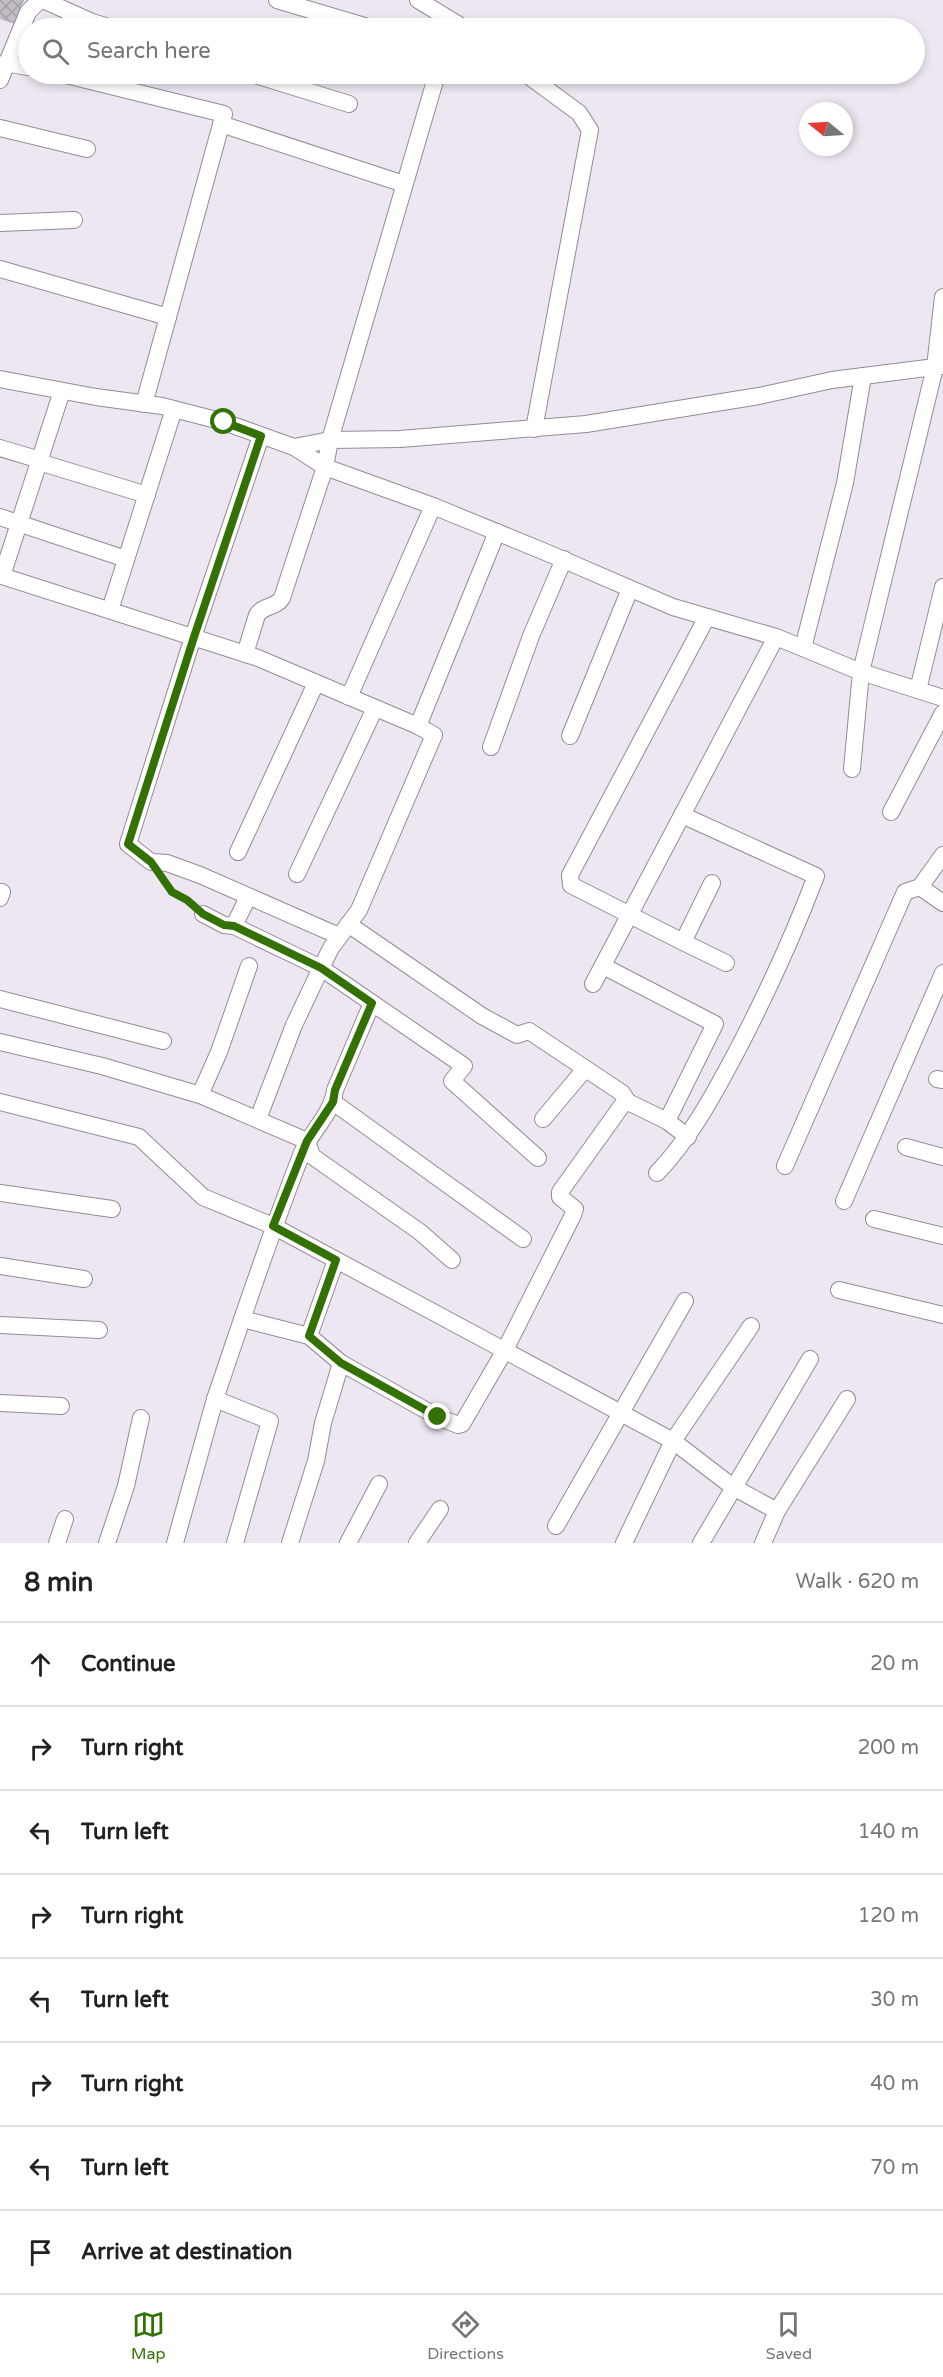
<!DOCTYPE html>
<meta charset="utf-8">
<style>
body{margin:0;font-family:"Varela Round",sans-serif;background:#f6f6f6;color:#222}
.compass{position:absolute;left:799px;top:102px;width:54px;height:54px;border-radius:50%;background:#fff;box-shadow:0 3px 9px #0003;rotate:288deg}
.stop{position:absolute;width:18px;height:18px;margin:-14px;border:4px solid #337104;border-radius:50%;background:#fff}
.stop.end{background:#337104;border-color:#fff;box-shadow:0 2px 6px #0008}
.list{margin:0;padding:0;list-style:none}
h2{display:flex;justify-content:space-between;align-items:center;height:78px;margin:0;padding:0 24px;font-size:26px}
h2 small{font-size:20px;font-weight:400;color:#767676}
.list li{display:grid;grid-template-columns:39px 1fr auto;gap:18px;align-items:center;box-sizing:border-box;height:84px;padding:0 24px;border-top:2px solid #e0e0e0}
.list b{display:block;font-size:22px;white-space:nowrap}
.list em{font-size:20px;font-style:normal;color:#767676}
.icon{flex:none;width:33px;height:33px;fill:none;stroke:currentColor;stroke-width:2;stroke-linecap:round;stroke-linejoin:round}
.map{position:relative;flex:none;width:943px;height:1543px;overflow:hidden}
.search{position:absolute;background:#fff;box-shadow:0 3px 9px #0003;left:18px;right:18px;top:18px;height:66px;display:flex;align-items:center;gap:15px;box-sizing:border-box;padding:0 21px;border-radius:33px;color:#767676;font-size:22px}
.sheet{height:750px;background:#fff}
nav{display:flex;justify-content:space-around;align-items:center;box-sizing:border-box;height:84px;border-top:2px solid #e0e0e0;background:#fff;font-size:16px;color:#767676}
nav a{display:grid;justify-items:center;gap:3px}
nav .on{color:#337104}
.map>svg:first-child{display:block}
.building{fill:url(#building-cross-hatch)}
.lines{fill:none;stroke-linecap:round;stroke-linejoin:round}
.minor-casing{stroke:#928c95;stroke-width:18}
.path{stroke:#837e85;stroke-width:2;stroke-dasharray:1.5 4.5;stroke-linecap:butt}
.minor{stroke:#fff;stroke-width:16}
.route{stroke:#337104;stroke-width:8}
</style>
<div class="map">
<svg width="943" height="1543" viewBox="0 0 943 1543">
<defs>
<pattern id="building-cross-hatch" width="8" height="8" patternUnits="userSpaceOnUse" patternTransform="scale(1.5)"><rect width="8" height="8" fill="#c2bcc5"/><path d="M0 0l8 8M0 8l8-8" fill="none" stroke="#a6a1a9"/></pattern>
</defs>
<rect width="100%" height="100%" fill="#eee7f1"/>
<path class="building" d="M0,0H24L15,24L0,19Z"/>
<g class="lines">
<g class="minor-casing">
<g id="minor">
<path d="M43,0L92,22L112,28"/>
<path d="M277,0L371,28"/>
<path d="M418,0L464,28"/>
<path d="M5,63L28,67"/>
<path d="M62,74L224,114L144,404"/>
<path d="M252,74L349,104"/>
<path d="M437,74L330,440L325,467L433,506L550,554L673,607L776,637L861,672L943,698"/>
<path d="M526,74L579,113L590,130L534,429"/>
<path d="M0,80L28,12L40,0"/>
<path d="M221,124L404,184"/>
<path d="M0,128L87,149"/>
<path d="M0,223L74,220"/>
<path d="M0,269L168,317"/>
<path d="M0,379L96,397L162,406L224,422L294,447L330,440L400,439L586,424L759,396L832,380L943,366"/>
<path d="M62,391L2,576L258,658L418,726L497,532"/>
<path d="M261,436L193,637L128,844L151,862L167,863L200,875L339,936"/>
<path d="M0,448L40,460"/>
<path d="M39,462L147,495"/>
<path d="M0,517L126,559"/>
<path d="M110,610L174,409"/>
<path d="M707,617L570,875L571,885L683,942L712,883"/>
<path d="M803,648L845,483L863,376"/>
<path d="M245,654L257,615C263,605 276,608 282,598L325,467L294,447"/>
<path d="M918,690L943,587"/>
<path d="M349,697L433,506"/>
<path d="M418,726L434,735L359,910L331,948L321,968L464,1066L452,1081L538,1158"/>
<path d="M570,736L630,589"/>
<path d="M491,747L531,636L564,559"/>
<path d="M852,769L861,672L935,367L943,297"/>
<path d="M891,812L943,713"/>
<path d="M238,852L316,683"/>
<path d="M297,874L375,708"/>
<path d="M920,887L943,903"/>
<path d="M248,897L234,926L321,968L294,1025L258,1119"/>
<path d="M0,898L2,892"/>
<path d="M203,914L224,925L234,926"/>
<path d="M348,924L482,1016L517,1035L529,1031L622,1093L628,1102L667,1121L688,1137"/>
<path d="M683,942L726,963"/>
<path d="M603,966L715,1024L667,1121"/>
<path d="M593,984L776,637"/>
<path d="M0,999L163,1041"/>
<path d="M0,1042L102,1066L200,1095L307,1141L312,1156L420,1232L452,1260"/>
<path d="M937,1079L943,1080"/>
<path d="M200,1095L219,1052L249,966"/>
<path d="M0,1102L139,1137L203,1197L273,1226L673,1441L733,1487L777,1511"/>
<path d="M333,1102L523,1239"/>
<path d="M543,1119L585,1069"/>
<path d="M906,1147L943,1157"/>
<path d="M785,1166L905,892L920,887L943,855"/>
<path d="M657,1173C693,1135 715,1092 739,1047C768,991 794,934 816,876L682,815"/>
<path d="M0,1193L112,1209"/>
<path d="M844,1201L943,973"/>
<path d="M874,1219L943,1236"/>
<path d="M0,1266L84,1279"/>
<path d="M839,1290L943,1315"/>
<path d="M242,1319L309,1336L341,1363L438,1417L458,1425L462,1424L505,1350L573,1215L575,1209L560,1197V1192L623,1104L628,1102"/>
<path d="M0,1325L99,1330"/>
<path d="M309,1336L336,1260"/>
<path d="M0,1403L61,1406"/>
<path d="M556,1526L685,1301"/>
<path d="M57,1543L65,1519"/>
<path d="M107,1543L126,1486L141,1418"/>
<path d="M175,1543L215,1399"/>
<path d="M235,1543L270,1421L215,1399C243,1317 270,1234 302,1153C311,1131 332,1114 335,1090L372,1003"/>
<path d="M290,1543L316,1461L323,1423L341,1363"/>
<path d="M348,1543L379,1484"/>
<path d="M417,1543L440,1509"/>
<path d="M624,1543L673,1441L751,1326"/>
<path d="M701,1543L810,1359"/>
<path d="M763,1543L777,1511L847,1399"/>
</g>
</g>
<path class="path" d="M163,879L173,892L192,904"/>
<use href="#minor" class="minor"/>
</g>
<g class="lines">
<path class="route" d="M224,422L261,436L194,637L128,844L151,862L172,892L187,900L203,914L224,925L234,926L321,968L372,1003L335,1090L333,1102L307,1141L273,1226L336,1260L309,1336L341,1363L438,1417"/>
</g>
</svg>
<svg class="compass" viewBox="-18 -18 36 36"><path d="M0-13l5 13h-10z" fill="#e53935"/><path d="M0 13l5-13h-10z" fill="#767676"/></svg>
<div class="stop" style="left:224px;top:422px"></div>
<div class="stop end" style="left:438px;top:1417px"></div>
<div class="search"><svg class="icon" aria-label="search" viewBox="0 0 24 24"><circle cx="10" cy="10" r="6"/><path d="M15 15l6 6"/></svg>Search here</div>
</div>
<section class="sheet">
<h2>8 min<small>Walk · 620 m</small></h2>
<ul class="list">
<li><svg class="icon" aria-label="ahead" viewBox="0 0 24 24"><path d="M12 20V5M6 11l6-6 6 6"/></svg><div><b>Continue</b></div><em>20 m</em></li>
<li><svg class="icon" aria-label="right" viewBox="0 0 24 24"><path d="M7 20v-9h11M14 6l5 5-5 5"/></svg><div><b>Turn right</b></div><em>200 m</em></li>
<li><svg class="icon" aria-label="left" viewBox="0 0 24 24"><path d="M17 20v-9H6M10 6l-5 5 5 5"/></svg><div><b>Turn left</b></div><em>140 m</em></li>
<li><svg class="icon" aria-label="right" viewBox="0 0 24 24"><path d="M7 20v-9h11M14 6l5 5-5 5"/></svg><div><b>Turn right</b></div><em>120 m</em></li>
<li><svg class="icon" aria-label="left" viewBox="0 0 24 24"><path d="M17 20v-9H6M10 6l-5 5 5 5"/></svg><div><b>Turn left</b></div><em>30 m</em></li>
<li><svg class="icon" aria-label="right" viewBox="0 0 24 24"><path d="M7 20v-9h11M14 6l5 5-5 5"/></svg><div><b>Turn right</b></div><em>40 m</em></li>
<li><svg class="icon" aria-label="left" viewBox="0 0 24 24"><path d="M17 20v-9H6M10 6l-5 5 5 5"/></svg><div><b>Turn left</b></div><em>70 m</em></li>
<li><svg class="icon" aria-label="arrive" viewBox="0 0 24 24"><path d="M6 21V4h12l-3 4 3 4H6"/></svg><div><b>Arrive at destination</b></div></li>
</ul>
</section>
<nav>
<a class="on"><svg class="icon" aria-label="map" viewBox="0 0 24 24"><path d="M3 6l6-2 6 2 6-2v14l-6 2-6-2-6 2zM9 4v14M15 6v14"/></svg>Map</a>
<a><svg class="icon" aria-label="directions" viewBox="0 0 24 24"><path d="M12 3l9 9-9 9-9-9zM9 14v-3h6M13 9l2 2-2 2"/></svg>Directions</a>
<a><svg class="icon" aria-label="saved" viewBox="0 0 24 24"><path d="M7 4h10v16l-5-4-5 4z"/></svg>Saved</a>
</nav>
